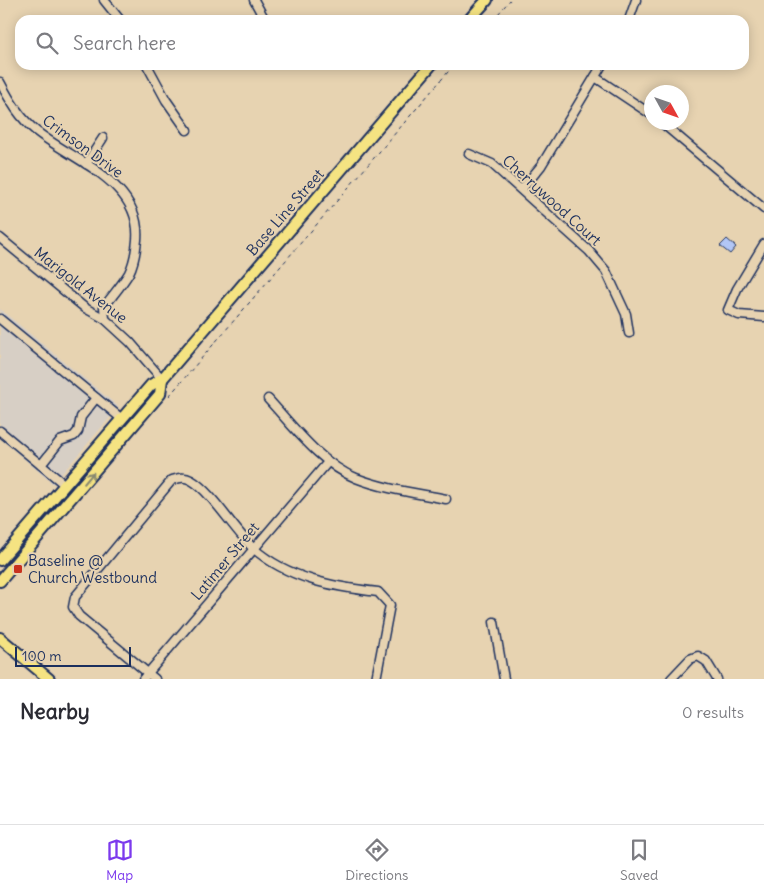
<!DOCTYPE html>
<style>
body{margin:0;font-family:Delius,sans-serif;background:#f7f7f7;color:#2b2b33}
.compass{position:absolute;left:644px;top:85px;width:45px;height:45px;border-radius:50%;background:#fff;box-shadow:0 2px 12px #0003;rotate:130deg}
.scale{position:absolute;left:15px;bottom:12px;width:116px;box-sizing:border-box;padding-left:5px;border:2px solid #1b2f5e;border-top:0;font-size:14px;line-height:18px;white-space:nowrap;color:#1b2f5e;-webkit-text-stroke:4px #e7d3b1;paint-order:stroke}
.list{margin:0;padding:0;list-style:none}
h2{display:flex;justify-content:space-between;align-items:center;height:65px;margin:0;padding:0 20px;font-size:21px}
h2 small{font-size:16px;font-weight:400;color:#7c7c81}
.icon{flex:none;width:28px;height:28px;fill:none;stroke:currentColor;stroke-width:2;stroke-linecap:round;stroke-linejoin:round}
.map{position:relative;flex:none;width:764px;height:679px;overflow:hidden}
.search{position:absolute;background:#fff;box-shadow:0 2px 12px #0003;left:15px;right:15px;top:15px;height:55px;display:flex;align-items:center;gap:12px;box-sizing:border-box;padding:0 18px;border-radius:15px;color:#7c7c81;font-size:19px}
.sheet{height:145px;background:#fff}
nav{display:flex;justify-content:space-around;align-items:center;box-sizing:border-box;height:70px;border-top:1px solid #e1e1e2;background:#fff;font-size:14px;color:#7c7c81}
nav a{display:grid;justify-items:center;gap:2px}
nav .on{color:#7c3aed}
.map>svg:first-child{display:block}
.built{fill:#d7cfc5}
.building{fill:#b2c6f5;stroke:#1b2f5e}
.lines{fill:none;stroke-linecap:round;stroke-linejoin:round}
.minor-casing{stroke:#1b2f5e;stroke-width:11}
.major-casing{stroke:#1b2f5e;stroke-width:14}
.path{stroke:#1b2f5e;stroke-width:1;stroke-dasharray:4 4;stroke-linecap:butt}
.minor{stroke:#e7d3b1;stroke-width:8}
.major{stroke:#f5e382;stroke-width:10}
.oneway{stroke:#888970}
.poi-dot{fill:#c8321e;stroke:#e7d3b1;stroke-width:2}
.labels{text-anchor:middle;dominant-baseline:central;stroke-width:4;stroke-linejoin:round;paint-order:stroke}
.street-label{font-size:15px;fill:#1b2f5e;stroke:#e7d3b1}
.poi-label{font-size:15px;fill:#1b2f5e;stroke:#e7d3b1;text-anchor:start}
</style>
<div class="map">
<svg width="764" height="679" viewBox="0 0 764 679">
<rect width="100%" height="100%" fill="#e7d3b1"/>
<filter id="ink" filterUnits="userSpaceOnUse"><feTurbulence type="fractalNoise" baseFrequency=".02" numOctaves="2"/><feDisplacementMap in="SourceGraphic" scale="10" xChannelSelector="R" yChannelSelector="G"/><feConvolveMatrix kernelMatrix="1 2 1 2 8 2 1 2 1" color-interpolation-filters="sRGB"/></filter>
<g filter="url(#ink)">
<path class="built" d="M0,309L119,407L53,484L0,438Z"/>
<path class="building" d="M727,239L736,247L730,254L720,246Z"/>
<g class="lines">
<g class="minor-casing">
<g id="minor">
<path d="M104,0L120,20"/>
<path d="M254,0L265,20"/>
<path d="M629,20L636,0"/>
<path d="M147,65L166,100L187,130"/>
<path d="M595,77L652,115"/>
<path d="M0,82C10,101 20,118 36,131C73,161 142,182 137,240C136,251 134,263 129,273C122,285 112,296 104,307L105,319"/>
<path d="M661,122L764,209"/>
<path d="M469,154L492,164L589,251L606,271L626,314L629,333"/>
<path d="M86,164L103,138"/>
<path d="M522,189L541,166L602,65"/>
<path d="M0,238L85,308L105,319L130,342L162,379"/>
<path d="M764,244L737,289L728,310L739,315L764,317"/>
<path d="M0,319L122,419"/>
<path d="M268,399C292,425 322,465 356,478C384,489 416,493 446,499"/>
<path d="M0,431L65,485"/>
<path d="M41,465L60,441L74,436L78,431L81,417L96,398"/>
<path d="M494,622L504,679"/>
<path d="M143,679L328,462"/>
<path d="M155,679L79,616L73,607L75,597L172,480C179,478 184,476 191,480C211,491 234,530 253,548C288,579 334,587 378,592L390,605L376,679"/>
<path d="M671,679L690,659L698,656L706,661L717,679"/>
</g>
</g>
<g class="major-casing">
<g id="major">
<path d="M469,20L487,0"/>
<path d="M0,560L151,385L162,379L431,65"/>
<path d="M0,581L160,394L162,379"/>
<path d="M0,638L49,679"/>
</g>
</g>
<g class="path">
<path d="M493,20L510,0"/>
<path d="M169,396L454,65"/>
</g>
<use href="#minor" class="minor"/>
<use href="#major" class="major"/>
</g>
<defs><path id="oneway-shaft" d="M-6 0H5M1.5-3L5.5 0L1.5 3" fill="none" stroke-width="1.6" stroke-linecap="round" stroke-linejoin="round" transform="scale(1.25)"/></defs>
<use class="oneway" href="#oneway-shaft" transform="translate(89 478) rotate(-50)"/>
</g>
<rect class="poi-dot" x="13" y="564" width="10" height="10" rx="2.5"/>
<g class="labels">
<g class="street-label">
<text transform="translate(83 146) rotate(36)">Crimson Drive</text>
<text transform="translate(552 200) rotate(42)">Cherrywood Court</text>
<text transform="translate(285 212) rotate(-49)">Base Line Street</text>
<text transform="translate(81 285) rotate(38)">Marigold Avenue</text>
<text transform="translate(225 561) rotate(-50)">Latimer Street</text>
</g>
<g class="poi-label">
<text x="28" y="560">Baseline @<tspan x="28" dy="17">Church Westbound</tspan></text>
</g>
</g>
</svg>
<svg class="compass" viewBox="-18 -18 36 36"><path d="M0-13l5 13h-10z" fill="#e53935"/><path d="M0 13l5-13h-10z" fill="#7c7c81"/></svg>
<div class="scale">100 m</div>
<div class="search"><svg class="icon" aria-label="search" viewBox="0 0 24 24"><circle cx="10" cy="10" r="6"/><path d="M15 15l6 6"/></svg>Search here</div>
</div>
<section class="sheet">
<h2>Nearby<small>0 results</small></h2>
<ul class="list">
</ul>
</section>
<nav>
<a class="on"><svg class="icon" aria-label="map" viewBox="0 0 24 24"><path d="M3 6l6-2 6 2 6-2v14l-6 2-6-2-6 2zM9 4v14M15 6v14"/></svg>Map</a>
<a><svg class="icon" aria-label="directions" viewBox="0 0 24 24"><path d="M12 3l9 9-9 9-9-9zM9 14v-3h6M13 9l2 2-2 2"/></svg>Directions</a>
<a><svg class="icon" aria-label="saved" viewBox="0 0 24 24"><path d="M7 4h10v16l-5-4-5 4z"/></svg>Saved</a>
</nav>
